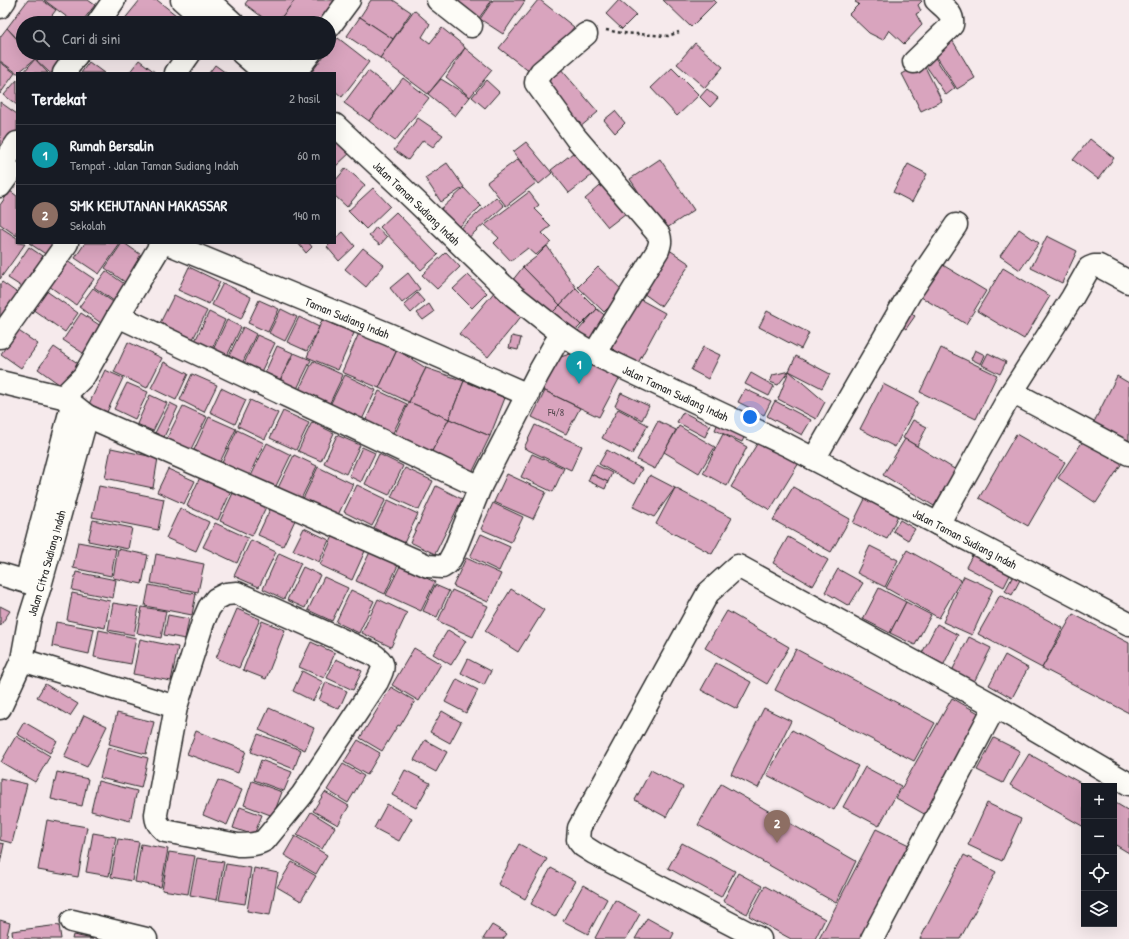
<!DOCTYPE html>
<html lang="id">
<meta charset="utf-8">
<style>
body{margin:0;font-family:"Patrick Hand",sans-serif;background:#20242c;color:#f1f3f6}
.controls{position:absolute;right:12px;bottom:12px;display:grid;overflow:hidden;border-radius:0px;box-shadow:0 4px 16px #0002}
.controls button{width:36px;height:36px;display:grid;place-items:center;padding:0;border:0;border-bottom:1px solid #363941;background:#171b24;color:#f1f3f6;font:20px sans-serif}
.you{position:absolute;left:750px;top:417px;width:14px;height:14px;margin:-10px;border:3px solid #fff;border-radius:50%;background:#1a73e8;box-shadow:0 0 0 6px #1a73e833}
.badge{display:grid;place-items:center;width:26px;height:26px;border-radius:50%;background:#98999b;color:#fff;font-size:13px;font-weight:700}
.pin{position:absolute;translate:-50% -33px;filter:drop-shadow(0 1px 2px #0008)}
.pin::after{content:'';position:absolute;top:21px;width:14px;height:12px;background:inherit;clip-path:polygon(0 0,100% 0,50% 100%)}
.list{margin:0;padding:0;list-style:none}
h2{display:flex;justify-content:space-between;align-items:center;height:52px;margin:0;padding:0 16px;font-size:17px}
h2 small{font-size:13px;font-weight:400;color:#9ea1a6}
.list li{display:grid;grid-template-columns:26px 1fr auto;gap:12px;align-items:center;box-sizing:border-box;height:60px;padding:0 16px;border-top:1px solid #363941}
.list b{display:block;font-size:15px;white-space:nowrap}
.list p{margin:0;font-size:13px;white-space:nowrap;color:#9ea1a6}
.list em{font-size:13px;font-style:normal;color:#9ea1a6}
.icon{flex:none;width:22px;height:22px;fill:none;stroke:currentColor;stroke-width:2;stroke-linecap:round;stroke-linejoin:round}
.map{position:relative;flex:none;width:1129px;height:939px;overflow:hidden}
.search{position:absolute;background:#171b24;box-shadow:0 4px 16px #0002;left:16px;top:16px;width:320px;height:44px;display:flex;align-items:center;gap:10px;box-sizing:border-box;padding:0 14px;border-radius:22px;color:#9ea1a6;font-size:15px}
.panel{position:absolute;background:#171b24;box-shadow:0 4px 16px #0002;left:16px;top:72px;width:320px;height:172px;border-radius:0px}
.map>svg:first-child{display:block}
.building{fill:#d9a4be;stroke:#2b2b2b}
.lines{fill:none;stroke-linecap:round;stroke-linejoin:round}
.minor-casing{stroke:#2b2b2b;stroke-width:25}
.path{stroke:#2b2b2b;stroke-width:2.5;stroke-dasharray:3 3;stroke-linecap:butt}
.minor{stroke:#fdfcf7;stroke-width:22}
.labels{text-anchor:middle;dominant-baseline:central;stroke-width:4;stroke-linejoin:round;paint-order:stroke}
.number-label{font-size:10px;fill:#564950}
.street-label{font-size:12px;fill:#2b2b2b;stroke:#fdfcf7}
</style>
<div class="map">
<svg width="1129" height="939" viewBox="0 0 1129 939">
<rect width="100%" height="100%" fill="#f6eaec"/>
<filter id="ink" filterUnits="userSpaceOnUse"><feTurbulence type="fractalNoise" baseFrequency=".025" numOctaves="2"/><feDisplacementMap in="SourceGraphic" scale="8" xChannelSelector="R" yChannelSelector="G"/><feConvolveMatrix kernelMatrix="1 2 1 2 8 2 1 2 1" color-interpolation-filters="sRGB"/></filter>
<g filter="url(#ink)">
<g class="building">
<path d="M28,0H42L56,10L46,23H23V45L7,28Z"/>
<path d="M44,0H88L95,5L81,23H75Z"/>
<path d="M140,0H157L186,23H126L123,21Z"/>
<path d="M248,0H295L277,23H270L245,4Z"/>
<path d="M295,0H336L328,23H277Z"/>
<path d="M371,0H393L411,12L393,39L360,17Z"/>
<path d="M453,0H492L479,18Z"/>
<path d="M493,0H523L525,1L503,34L480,19Z"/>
<path d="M538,0H540L574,27L535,76L499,48Z"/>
<path d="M619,0L636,15L622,29L606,14Z"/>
<path d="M663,0H714L716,2L691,27Z"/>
<path d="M857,0H920L922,1L918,5L921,11L916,14L922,25L904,44L889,30L883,40L869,33L849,14L859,4L855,2Z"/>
<path d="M414,10L430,24L422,37L430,43L442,28L463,45L465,48L428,94L380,58Z"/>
<path d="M360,17L393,39L380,58L347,36Z"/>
<path d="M62,18L70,23H58Z"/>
<path d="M7,28L23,46V53H29L35,59L18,73H17L0,61V37Z"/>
<path d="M338,38L369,62L342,97L335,91V73H311L326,53H329V50Z"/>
<path d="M951,38L975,78L957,89L932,49Z"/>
<path d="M695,43L723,67L705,88L677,64Z"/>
<path d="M465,48L492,70L470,97L446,77Z"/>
<path d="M38,53H65L56,73H50L35,59Z"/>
<path d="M164,53H175L171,58Z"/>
<path d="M932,53L955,88L946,95L922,60Z"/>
<path d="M35,59L48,73H23Z"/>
<path d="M139,60L156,73H129Z"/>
<path d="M0,62L15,73L0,94Z"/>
<path d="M89,62L104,73H81Z"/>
<path d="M923,63L942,101L921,111L902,74Z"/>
<path d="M215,65L226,73H209Z"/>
<path d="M560,68L598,112L579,128L541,83Z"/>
<path d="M672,68L699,95L677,116L651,88Z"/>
<path d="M368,71L393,90L369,121L344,103Z"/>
<path d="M403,78L429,98L395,141L369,121Z"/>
<path d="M441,79L470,97L455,116L428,94Z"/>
<path d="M17,80V105L4,95Z"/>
<path d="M486,80L499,92L485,108L472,97Z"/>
<path d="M707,89L718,98L710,107L700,97Z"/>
<path d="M0,102L17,114V139L0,150Z"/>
<path d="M615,111L625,123L615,133L604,120Z"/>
<path d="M418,118L443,135L433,147L423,140L408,160L394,150Z"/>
<path d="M335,135L352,151L335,167Z"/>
<path d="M1090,139L1114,158L1098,179L1073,160Z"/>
<path d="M526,142L552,173L539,184L513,152Z"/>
<path d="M578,149L596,172L569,193L551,170Z"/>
<path d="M518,159L536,183L506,206L487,182Z"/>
<path d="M660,159L694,210L664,230L630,179Z"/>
<path d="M447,163L464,187L441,202L425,178Z"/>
<path d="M908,164L927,174L912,202L893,192Z"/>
<path d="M346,168L365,185L347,207L335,196V181Z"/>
<path d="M606,181L630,210L608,227L585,199Z"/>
<path d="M373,188L390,206L366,229L348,211Z"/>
<path d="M464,188L481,206L457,229L440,210Z"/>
<path d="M10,191L17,196V236L0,224V205Z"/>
<path d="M529,192L539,205L534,209L551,226L542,233L551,242L536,255L528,248L511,261L494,243L499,238L485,225Z"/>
<path d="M496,197L504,206L466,240L458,231Z"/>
<path d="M396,212L438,255L421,270L380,227Z"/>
<path d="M0,227L17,238V243L25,244L0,279Z"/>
<path d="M376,227L387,237L380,245L369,236Z"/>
<path d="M1019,229L1039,243L1020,270L1000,256Z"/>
<path d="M343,232L355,246L339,261L327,247L331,243H335V239Z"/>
<path d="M1047,236L1077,251L1062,283L1031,268Z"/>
<path d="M29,243H59L50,257Z"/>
<path d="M85,243H118L120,244L99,274L75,258Z"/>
<path d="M122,243H124L150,261L132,287L105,268Z"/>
<path d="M298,243H309L312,247L306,253Z"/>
<path d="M547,246L576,288L560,305L523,267L536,257Z"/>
<path d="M29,247L51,262L30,292L8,278Z"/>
<path d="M665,247L690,264L661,306L636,288Z"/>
<path d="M363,248L384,265L366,287L345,269Z"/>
<path d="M446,252L460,267L437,289L422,275Z"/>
<path d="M67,261L94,279L76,305L49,286Z"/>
<path d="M941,264L986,291L966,324L921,297Z"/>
<path d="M189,267L220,282L209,304L178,290Z"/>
<path d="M523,267L560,305L552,313L512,281Z"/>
<path d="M598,267L624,292L604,312L578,287Z"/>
<path d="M1003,268L1050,296L1024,339L977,311Z"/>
<path d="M106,271L133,290L121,306L94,287Z"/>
<path d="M408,273L420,289L402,303L390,288Z"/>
<path d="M468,275L487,293L472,308L453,289Z"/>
<path d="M2,282L23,297L0,329V285Z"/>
<path d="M223,283L251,297L241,319L212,305Z"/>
<path d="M93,288L119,306L105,326L79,307Z"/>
<path d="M576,288L597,309L581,325L560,305Z"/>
<path d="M45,290L78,313L65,332L32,309Z"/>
<path d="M496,290L524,313L488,357L459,334Z"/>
<path d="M417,293L424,301L411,313L404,305Z"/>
<path d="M174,295L207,311L191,343L158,327Z"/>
<path d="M634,296L665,313L638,363L607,346Z"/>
<path d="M259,300L279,309L268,332L248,323Z"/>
<path d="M429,304L434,312L423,320L417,313Z"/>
<path d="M560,305L581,325L573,333L552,313Z"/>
<path d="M281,309L297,317L285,341L269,333Z"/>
<path d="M597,309L608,318L589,340L578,331Z"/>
<path d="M767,311L809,333L801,349L759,327Z"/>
<path d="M909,311L915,316L906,329L899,324Z"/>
<path d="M209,312L225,320L211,351L194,343Z"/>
<path d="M81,313L107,330L89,357L63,340Z"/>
<path d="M299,317L319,327L307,351L287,342Z"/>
<path d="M227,320L241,327L226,358L212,352Z"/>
<path d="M322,320L354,333L338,370L307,357Z"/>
<path d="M243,327L256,334L241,366L227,360Z"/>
<path d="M17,330L38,344L21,368L1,354Z"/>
<path d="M359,333L397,350L379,388L342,372Z"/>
<path d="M257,335L275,343L259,376L242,368Z"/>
<path d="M512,336L521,338L518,350L509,348Z"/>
<path d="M128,342L162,358L147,388L114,372Z"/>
<path d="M277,346L293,353L279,382L264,375Z"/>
<path d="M54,347L79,364L63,387L38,369Z"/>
<path d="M703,347L720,355L708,379L691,370Z"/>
<path d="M941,348L997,375L976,419L920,392Z"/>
<path d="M397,350L426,368L409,402L379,388Z"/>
<path d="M975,350L985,355L981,364L971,359Z"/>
<path d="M294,353L311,360L295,393L278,385Z"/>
<path d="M988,353L1006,362L1000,374L982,365Z"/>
<path d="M570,354L619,379L599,417L539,388L554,359Z"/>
<path d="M796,356L830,374L822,388L789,371Z"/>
<path d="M313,361L343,375L328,407L298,392Z"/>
<path d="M164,362L188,374L176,400L151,388Z"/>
<path d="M426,368L464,381L449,419L409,402Z"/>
<path d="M105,370L123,378L107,412L89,404Z"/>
<path d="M789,371L778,385L770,382L773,375Z"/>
<path d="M789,371L825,402L816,419L778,399Z"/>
<path d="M751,373L774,386L769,396L745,384Z"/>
<path d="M192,374L217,385L204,412L180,400Z"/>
<path d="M345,375L376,390L360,424L328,409Z"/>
<path d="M1117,376L1129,383V441L1093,424Z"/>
<path d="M464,381L505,398L490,436L449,419Z"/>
<path d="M127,383L148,392L135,419L114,409Z"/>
<path d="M883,384L918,402L895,447L860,429Z"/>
<path d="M221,388L246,400L235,424L210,412Z"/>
<path d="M745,389L771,401L764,415L738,402Z"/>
<path d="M379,391L407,404L392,435L365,422Z"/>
<path d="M545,391L580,408L566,434L532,417Z"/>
<path d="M621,393L649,406L642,420L615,406Z"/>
<path d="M150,395L167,403L153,431L137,424Z"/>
<path d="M250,400L278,413L265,439L238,426Z"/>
<path d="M775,401L811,420L802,435L767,416Z"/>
<path d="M409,402L449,419L430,455L393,438Z"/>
<path d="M170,403L178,407L164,437L155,433Z"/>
<path d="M183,406L207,417L190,451L166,440Z"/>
<path d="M618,409L648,425L632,454L602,438Z"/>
<path d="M283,411L309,423L296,450L270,438Z"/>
<path d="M683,412L710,426L705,437L677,422Z"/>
<path d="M209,417L236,429L220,462L194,450Z"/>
<path d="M720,418L748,429L742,442L715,430Z"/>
<path d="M449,419L490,436L473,471L430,455Z"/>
<path d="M913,420L927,427L917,446L903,438Z"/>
<path d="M658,421L676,430L655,469L637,460Z"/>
<path d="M312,422L334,433L321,461L298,451Z"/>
<path d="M535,425L582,446L571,470L524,448Z"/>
<path d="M679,426L715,447L699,473L664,452Z"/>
<path d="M237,430L264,443L249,476L222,463Z"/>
<path d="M723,434L747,447L727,486L703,473Z"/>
<path d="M763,434L802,458L770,510L731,487Z"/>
<path d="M1016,434L1065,462L1028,526L979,498Z"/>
<path d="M337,435L360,445L346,474L324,463Z"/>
<path d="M1087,435L1124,460L1096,503L1058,478Z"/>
<path d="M905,439L956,470L934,506L883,475Z"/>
<path d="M267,443L291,455L275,488L251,476Z"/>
<path d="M362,447L375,453L361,482L349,476Z"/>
<path d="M111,448L158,458L153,488L105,478Z"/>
<path d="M607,450L642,469L634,484L599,464Z"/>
<path d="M379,454L403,466L389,495L365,484Z"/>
<path d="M532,454L564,468L553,492L521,477Z"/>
<path d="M294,455L317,466L300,501L277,490Z"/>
<path d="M596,465L612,473L608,482L591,474Z"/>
<path d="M318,467L353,484L337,517L302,501Z"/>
<path d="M405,468L433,481L419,510L391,497Z"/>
<path d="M168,469L195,481L184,504L157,492Z"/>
<path d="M507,474L546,492L533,519L494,502Z"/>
<path d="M591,474L608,482L605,489L588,481Z"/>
<path d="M201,475L232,489L218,520L187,506Z"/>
<path d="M650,475L675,488L654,517L633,507Z"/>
<path d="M357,485L386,499L372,526L344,512Z"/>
<path d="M99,486L164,499L158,530L92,517Z"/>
<path d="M436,486L462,499L435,554L410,542Z"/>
<path d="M793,487L850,519L831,552L773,520Z"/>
<path d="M675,488L732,518L712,554L656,524Z"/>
<path d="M233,493L266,507L252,536L220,521Z"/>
<path d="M867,495L900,511L887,539L853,523Z"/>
<path d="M388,500L418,514L404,543L374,528Z"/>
<path d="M493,503L523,517L511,542L481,529Z"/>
<path d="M271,507L296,518L283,546L258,535Z"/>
<path d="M180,508L209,522L196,551L166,538Z"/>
<path d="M93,520L132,528L128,549L88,541Z"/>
<path d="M900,520L915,529L908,540L893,531Z"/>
<path d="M215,523L248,538L237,563L203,547Z"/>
<path d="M304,528L329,540L319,562L293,550Z"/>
<path d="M481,534L510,547L499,571L470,557Z"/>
<path d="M333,536L365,551L352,580L320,565Z"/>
<path d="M788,537L828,560L813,586L773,563Z"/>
<path d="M251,540L276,552L259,587L234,576Z"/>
<path d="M78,542L116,549L111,576L73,568Z"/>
<path d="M870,546L898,560L885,587L857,573Z"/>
<path d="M118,549L148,555L142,584L113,578Z"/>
<path d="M907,550L961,580L939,618L886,588Z"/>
<path d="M975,550L1013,569L1004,587L966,567Z"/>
<path d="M370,552L398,565L385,594L356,581Z"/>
<path d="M279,553L301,563L284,599L263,589Z"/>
<path d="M156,554L204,564L198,592L151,583Z"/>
<path d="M466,558L501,574L488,602L453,586Z"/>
<path d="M400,566L435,582L421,611L386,595Z"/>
<path d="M303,567L320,575L305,608L287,600Z"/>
<path d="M838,569L863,583L849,606L825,592Z"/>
<path d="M76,572L116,580L113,598L72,590Z"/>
<path d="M1014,574L1021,578L1012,595L1005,591Z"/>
<path d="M964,576L993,589L972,635L943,622Z"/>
<path d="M324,577L348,588L332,621L308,610Z"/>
<path d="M149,585L196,594L192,615L145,606Z"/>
<path d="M435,585L449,591L437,617L423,611Z"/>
<path d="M879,588L906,602L890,633L863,619Z"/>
<path d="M511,589L544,610L518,652L485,631Z"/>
<path d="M351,590L374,601L359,633L336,622Z"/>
<path d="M452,590L488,606L473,637L438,621Z"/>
<path d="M72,593L110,601L105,628L67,620Z"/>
<path d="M1000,595L1063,628L1042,668L978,634Z"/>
<path d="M378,599L407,613L391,647L362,633Z"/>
<path d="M906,602L931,615L915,645L890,633Z"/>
<path d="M113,603L139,607L134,635L108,630Z"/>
<path d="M0,606L10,611L0,626Z"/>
<path d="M142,607L166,611L161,638L137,633Z"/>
<path d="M237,609L260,619L239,668L216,658Z"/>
<path d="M727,611L789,647L767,684L705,648Z"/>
<path d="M1073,614L1129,643V713L1042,668Z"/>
<path d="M168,615L189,619L185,639L164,635Z"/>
<path d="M262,621L285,630L266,679L243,670Z"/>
<path d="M56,622L94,629L89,654L52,646Z"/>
<path d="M937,624L958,635L943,666L921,655Z"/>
<path d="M99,630L136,638L131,664L94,657Z"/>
<path d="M448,630L466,641L451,665L433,654Z"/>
<path d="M969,637L991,648L974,682L952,671Z"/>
<path d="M140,639L178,647L171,681L133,674Z"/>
<path d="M311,642L335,653L324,678L299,667Z"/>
<path d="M414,648L441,664L419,701L392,685Z"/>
<path d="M796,649L935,723L914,761L775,690Z"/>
<path d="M1005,655L1028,668L1012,698L989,685Z"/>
<path d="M336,659L362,671L353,690L327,678Z"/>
<path d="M468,659L491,671L484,685L461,673Z"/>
<path d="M716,663L751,682L737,709L701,690Z"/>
<path d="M302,671L323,682L313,701L293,691Z"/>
<path d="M457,679L478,690L466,713L445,702Z"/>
<path d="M326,682L347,691L339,709L319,700Z"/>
<path d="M45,684L78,704L70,716L37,697Z"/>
<path d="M391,687L415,701L400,726L398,725L382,751L360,738Z"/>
<path d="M952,698L982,715L926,815L896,798Z"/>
<path d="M269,708L314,728L305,750L259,730Z"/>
<path d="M764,708L791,721L758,788L731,774Z"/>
<path d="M442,711L461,722L450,743L430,732Z"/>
<path d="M117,713L154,722L146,754L109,744Z"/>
<path d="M84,715L107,726L87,767L64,757Z"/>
<path d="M24,722L57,741L50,753L17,734Z"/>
<path d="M792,730L858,766L834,810L767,775Z"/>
<path d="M196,731L246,751L238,773L187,754Z"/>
<path d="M258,734L301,750L294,769L251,752Z"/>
<path d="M16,736L50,756L35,782L1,762Z"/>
<path d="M994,738L1020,751L1003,783L977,770Z"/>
<path d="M358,740L380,753L367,775L344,762Z"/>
<path d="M425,740L447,752L436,772L414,760Z"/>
<path d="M108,747L148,758L141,788L100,778Z"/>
<path d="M1029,754L1086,786H1084V827L1010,785Z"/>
<path d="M261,760L292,772L284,791L254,780Z"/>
<path d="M343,764L364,776L348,803L327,790Z"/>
<path d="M865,767L901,786L879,826L843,807Z"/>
<path d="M405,770L430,783L416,808L392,795Z"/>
<path d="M651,770L683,787L666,817L635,800Z"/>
<path d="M57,772L88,779L82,806L51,799Z"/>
<path d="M0,778L27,784L12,843L0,840Z"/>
<path d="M218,780L242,790L227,825L203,815Z"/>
<path d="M98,781L137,791L130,821L91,811Z"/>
<path d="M252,781L282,792L273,816L244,805Z"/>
<path d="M721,784L856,861L836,903L698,825Z"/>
<path d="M325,792L349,806L338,825L313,811Z"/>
<path d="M1114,802L1129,811V853L1114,844Z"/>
<path d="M987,803L1021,819L1002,861L968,845Z"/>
<path d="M387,804L412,818L399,841L374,828Z"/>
<path d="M240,807L262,815L254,835L233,828Z"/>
<path d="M311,812L335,827L322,849L297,835Z"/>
<path d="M47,820L87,827L78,877L38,870Z"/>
<path d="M876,829L911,846L863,939H819Z"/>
<path d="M93,833L116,837L109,876L86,872Z"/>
<path d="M295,836L327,855L316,874L284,855Z"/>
<path d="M118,839L139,842L132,881L111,877Z"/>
<path d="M0,843L4,844L0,863Z"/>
<path d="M682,843L735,871L721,897L668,868Z"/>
<path d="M141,844L168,849L161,887L135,882Z"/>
<path d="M519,844L547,859L525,899L498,884Z"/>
<path d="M169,852L195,856L188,894L162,890Z"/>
<path d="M964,855L996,872L960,939H920Z"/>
<path d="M197,858L224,862L217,900L190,895Z"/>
<path d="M292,862L316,876L301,901L277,887Z"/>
<path d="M226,864L251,868L245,904L219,900Z"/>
<path d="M254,868L278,873L270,915L247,911Z"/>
<path d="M551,868L575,881L555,917L531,904Z"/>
<path d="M738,873L762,886L747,914L723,901Z"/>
<path d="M583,885L607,899L588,934L563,921Z"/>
<path d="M765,886L825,919L815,939H791L749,916Z"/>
<path d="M615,900L640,914L626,939H597L595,938Z"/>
<path d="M647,918L674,933L671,939H635Z"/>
<path d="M0,920L10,923L6,939H0Z"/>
<path d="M59,925L61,939H13L12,931Z"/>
<path d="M492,925L507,934L503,939H483Z"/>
<path d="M73,935L93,939H72Z"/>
</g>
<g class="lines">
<g class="minor-casing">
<g id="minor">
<path d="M182,0L208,23"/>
<path d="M208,0L233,23"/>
<path d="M438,0L471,26"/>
<path d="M0,7L5,0"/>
<path d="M98,23L114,0"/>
<path d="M329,27L349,0"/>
<path d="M586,34L541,72L537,78L536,83L576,138L659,235C661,241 660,244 658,250L594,354"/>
<path d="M242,53L265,73"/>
<path d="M266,53L288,73"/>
<path d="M914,62L952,25C954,13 943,7 936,0"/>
<path d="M64,73L78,53"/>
<path d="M176,73L190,53"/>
<path d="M295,73L310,53"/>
<path id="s1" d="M335,125L399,185L514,296L562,334L575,343L594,354L787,445L1129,624"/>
<path d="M2,165L17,143"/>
<path d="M0,186L11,171"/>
<path id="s2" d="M167,243L388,334L528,395"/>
<path d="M118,316L480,487"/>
<path d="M0,337L67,243"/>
<path d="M0,382L63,397L87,416L428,566L442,567L448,563L454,552L480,487L538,374L555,344L562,334"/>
<path d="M1012,392L1129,454"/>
<path d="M63,397L84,376L118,316L162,243"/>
<path d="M814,459L910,293L956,225"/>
<path d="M938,524L1012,392L1072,298L1089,268L1094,266H1099L1129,282"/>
<path d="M29,571L72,405"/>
<path d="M0,574L40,586"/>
<path d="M237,593L371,653C387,663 384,667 377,682L302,795L265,840C257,845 248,845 238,845L165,831C159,826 156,822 156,814L176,707L203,622L209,608L216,599L226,594Z"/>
<path d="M22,660L176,707"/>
<path id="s3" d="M0,708L22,660L29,621L40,586L87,416"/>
<path d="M72,921L146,939"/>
<path d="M760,939L594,853L583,846L578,840L579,828L708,593L738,566L995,706"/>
<path d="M872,939L995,706L1129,784"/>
</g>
</g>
<path class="path" d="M606,30L622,33L668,36L679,32"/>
<use href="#minor" class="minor"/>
</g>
</g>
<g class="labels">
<g class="number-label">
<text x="556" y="412">F4/8</text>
</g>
<g class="street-label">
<text stroke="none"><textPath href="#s1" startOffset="113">Jalan Taman Sudiang Indah</textPath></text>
<text stroke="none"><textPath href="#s2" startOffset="195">Taman Sudiang Indah</textPath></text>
<text stroke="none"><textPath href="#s1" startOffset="437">Jalan Taman Sudiang Indah</textPath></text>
<text stroke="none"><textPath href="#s1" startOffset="761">Jalan Taman Sudiang Indah</textPath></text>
<text stroke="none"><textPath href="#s3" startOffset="153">Jalan Citra Sudiang Indah</textPath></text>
</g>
</g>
</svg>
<div class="controls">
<button>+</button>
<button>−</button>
<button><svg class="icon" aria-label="locate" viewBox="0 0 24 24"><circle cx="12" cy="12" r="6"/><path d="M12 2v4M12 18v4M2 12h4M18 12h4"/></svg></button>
<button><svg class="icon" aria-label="layers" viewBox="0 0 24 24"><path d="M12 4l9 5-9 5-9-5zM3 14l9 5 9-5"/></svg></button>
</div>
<div class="you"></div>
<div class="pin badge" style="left:579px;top:384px;background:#0f9aa8">1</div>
<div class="pin badge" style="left:777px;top:843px;background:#8d6e63">2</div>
<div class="search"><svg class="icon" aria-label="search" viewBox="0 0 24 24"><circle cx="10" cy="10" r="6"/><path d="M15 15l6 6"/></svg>Cari di sini</div>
<section class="panel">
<h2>Terdekat<small>2 hasil</small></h2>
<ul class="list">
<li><span class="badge" style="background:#0f9aa8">1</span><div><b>Rumah Bersalin</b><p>Tempat · Jalan Taman Sudiang Indah</p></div><em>60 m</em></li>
<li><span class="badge" style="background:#8d6e63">2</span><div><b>SMK KEHUTANAN MAKASSAR</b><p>Sekolah</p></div><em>140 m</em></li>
</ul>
</section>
</div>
